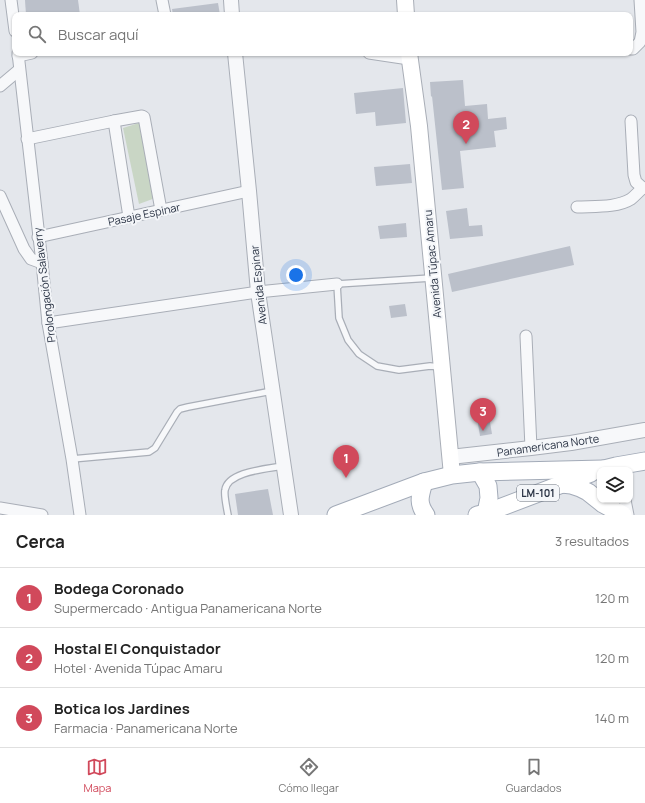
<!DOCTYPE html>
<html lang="es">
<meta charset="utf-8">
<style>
body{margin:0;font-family:Manrope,sans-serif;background:#f6f6f6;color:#222}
.controls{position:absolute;right:12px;bottom:12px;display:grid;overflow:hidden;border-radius:8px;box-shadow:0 1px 3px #0004}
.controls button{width:36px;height:36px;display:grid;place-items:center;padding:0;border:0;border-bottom:1px solid #e0e0e0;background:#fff;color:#222;font:20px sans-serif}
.you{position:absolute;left:296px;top:275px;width:14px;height:14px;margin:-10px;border:3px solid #fff;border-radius:50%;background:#1a73e8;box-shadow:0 0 0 6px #1a73e833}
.badge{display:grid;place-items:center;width:26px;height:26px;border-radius:50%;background:#d1495b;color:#fff;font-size:13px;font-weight:700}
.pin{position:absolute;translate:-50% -33px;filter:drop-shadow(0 1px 2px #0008)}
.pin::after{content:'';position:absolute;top:21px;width:14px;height:12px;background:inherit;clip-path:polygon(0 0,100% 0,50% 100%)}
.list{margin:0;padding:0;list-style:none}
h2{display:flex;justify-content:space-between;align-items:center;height:52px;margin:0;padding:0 16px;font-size:17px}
h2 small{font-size:13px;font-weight:400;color:#767676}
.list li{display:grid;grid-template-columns:26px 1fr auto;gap:12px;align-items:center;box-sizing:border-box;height:60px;padding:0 16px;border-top:1px solid #e0e0e0}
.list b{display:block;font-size:15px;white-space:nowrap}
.list p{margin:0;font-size:13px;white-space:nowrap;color:#767676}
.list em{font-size:13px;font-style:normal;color:#767676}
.icon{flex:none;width:22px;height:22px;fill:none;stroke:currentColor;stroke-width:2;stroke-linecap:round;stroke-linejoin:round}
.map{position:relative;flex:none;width:645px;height:515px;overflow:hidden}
.search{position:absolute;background:#fff;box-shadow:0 1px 3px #0004;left:12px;right:12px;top:12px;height:44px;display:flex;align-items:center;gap:10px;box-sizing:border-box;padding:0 14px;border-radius:8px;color:#767676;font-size:15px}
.sheet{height:232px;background:#fff}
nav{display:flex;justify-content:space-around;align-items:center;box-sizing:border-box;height:56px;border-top:1px solid #e0e0e0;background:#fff;font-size:11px;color:#767676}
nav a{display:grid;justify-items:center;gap:2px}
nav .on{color:#d1495b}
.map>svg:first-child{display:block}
.green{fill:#c9d6c5}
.building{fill:#bbc0ca}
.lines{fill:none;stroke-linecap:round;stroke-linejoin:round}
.service-casing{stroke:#a9aeb7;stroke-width:8}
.minor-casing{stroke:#a9aeb7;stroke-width:13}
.tertiary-casing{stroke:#a9aeb7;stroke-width:16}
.secondary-casing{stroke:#a9aeb7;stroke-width:18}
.primary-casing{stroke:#a3abb8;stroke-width:19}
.service{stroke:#f7f8fa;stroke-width:5.5}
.minor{stroke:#f7f8fa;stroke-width:11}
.tertiary{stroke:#f7f8fa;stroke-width:14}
.secondary{stroke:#fff;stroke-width:16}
.primary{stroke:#fff;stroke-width:17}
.labels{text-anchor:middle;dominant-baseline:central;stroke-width:4;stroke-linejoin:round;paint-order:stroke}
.shield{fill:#f4f6f9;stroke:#676e7b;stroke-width:1}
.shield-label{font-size:10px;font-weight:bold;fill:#2b3445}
.street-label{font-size:11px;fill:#2b3445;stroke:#f4f6f9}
</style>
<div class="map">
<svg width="645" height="515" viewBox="0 0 645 515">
<rect width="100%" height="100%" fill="#e4e7ec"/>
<path class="green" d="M142,122L158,197L139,204L123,128Z"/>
<g class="building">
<path d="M25,0H78L80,15H26Z"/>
<path d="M218,3L220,15H173L172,9Z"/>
<path d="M463,80L465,106L487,104L488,119L506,117L507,129L494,131L496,147L460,151L464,188L442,190L432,96L431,97L430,82Z"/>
<path d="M403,88L406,123L376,126L375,112L356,114L354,93Z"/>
<path d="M410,164L412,183L376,186L374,167Z"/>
<path d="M467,208L469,226L482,225L483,236L450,239L446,211Z"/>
<path d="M406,223L407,237L380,239L378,226Z"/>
<path d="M570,246L574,265L452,292L448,274Z"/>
<path d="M405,304L407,316L391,318L389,306Z"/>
<path d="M489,416L492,434L480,436L477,418Z"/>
<path d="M268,489L273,515H238L235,494Z"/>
</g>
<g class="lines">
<g class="service-casing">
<g id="service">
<path d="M431,278L337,284L339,318L348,340L359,354L377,366L399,370L430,366L440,367"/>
<path d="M72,459L149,452L155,448L177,412L180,409L188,407L272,391"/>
<path d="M228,515C227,510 224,494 225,490C228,471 268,469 283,466"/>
</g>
</g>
<g class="minor-casing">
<g id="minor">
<path d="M11,0L15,31"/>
<path d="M162,0L165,15"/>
<path d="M630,49H633L640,42L642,32L640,0"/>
<path d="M18,53L42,263L48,323L72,459L80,515"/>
<path d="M369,53L409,59"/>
<path d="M18,56L32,53"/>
<path d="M0,86L19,70"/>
<path d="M114,121L129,217"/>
<path d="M631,121L634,175L636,182L643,188H645"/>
<path d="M27,139L114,121L142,116L144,117L161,210"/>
<path d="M0,196L24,249L31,259L42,263"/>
<path d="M577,207C593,206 617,208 631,199C635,196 639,191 643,188"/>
<path d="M38,237L249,191"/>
<path d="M48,323L258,292L337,284"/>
<path d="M526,336L531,448"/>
<path d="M625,500L628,515"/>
<path d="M0,508L42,515"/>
</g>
</g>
<g class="tertiary-casing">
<g id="tertiary">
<path d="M231,0L232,15"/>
<path d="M235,53L249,191L258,292L291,515"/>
<path d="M450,457L531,448L571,443L645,430"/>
</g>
</g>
<g class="secondary-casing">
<g id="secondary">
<path d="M405,0L406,15"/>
<path d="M409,53L419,126L452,475"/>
</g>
</g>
<g class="primary-casing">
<g id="primary">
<path d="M600,470L616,466L645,461"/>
<path d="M480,472L488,486L489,498L486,513"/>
<path d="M424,482C420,496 417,503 426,515"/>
<path d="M562,484L571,485L580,488L588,492L603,504L623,515"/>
<path d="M336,515L424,482L452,475L480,472L603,469"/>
<path d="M477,515L486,513L591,473"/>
</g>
</g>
<use href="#service" class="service"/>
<use href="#minor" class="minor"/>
<use href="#tertiary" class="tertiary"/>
<use href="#secondary" class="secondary"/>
<use href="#primary" class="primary"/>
</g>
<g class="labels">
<rect class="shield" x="517" y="485" width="42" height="16" rx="3"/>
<g class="shield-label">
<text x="538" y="493">LM-101</text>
</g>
<g class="street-label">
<text transform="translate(144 214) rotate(-12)">Pasaje Espinar</text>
<text transform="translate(432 264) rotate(-95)">Avenida Túpac Amaru</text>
<text transform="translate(44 285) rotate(-97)">Prolongación Salaverry</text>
<text transform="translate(258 285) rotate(-96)">Avenida Espinar</text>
<text transform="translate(548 445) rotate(-8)">Panamericana Norte</text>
</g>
</g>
</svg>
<div class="controls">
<button><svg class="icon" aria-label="layers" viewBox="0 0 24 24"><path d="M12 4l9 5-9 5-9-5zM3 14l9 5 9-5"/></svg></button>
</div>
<div class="you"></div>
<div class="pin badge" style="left:346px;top:478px">1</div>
<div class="pin badge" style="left:466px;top:144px">2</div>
<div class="pin badge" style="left:483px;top:431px">3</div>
<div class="search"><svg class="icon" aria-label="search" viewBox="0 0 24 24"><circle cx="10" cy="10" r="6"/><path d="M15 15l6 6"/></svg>Buscar aquí</div>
</div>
<section class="sheet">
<h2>Cerca<small>3 resultados</small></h2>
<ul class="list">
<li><span class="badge">1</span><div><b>Bodega Coronado</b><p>Supermercado · Antigua Panamericana Norte</p></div><em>120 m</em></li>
<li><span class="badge">2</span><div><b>Hostal El Conquistador</b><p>Hotel · Avenida Túpac Amaru</p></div><em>120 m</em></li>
<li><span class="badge">3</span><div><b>Botica los Jardines</b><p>Farmacia · Panamericana Norte</p></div><em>140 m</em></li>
</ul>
</section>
<nav>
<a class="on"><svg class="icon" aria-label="map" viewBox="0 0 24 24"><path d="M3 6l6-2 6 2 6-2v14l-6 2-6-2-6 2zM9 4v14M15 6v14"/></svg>Mapa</a>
<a><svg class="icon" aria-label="directions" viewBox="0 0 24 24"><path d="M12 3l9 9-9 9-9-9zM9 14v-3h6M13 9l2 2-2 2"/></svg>Cómo llegar</a>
<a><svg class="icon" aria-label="saved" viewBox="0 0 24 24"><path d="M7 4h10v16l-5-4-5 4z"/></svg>Guardados</a>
</nav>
